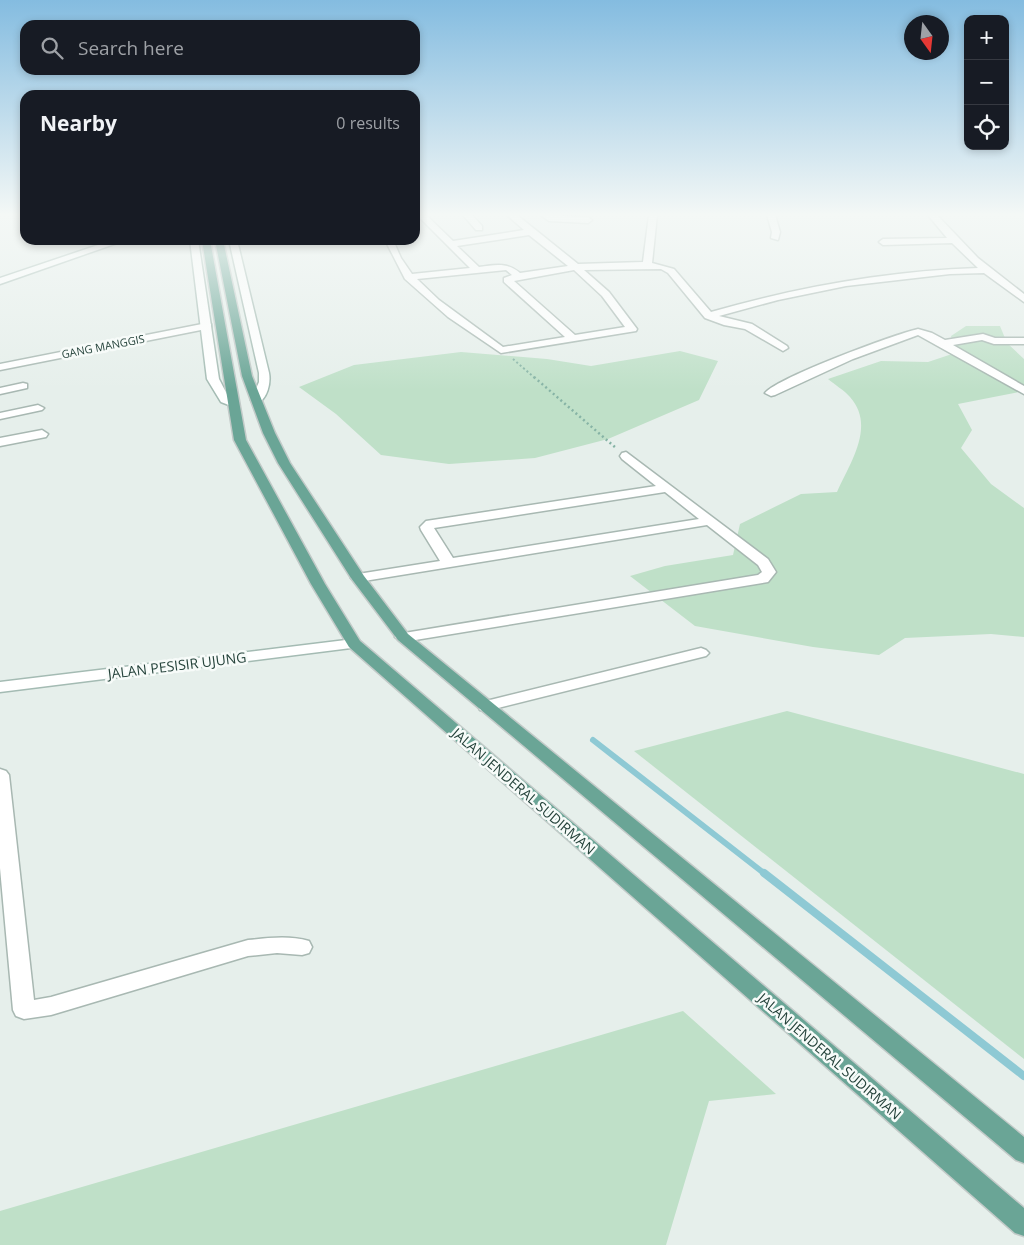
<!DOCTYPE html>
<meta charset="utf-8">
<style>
body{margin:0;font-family:"Open Sans",sans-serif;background:#20242c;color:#f1f3f6}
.controls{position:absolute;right:15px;top:15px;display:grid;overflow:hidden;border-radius:10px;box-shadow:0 2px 8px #0003}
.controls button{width:45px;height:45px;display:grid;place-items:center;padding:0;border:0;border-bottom:1px solid #363941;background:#171b24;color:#f1f3f6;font:25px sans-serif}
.compass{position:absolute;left:904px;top:15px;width:45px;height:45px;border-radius:50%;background:#171b24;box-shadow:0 2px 8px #0003;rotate:165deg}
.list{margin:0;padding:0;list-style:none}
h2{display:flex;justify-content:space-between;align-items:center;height:65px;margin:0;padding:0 20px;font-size:21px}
h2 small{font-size:16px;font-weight:400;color:#9ea1a6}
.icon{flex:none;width:28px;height:28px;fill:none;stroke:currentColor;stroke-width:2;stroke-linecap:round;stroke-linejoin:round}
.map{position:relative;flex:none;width:1024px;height:1245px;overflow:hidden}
.search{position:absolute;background:#171b24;box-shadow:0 2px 8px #0003;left:20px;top:20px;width:400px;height:55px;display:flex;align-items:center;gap:12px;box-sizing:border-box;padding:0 18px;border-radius:15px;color:#9ea1a6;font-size:19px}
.panel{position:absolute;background:#171b24;box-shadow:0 2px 8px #0003;left:20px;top:90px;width:400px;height:155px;border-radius:15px}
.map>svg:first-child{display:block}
.green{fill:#bfe0c8}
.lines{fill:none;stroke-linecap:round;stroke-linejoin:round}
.stream-far1{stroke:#8ec9d4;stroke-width:6}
.stream{stroke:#8ec9d4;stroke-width:8}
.street-casing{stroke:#a8b8b2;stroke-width:3}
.secondary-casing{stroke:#a4bbb3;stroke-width:3}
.primary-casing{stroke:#c2cac8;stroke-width:3}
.path-far1{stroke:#86b3a5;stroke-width:2;stroke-dasharray:2 2.5;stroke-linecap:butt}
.path{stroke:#86b3a5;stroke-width:2.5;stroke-dasharray:2 3;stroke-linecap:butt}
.street{fill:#fff;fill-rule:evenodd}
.secondary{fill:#fff;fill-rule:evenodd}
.primary{fill:#6aa596;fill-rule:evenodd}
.labels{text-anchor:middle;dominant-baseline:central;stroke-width:5;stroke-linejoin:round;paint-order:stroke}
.far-street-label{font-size:11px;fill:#24423a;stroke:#f7fbf9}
.street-label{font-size:14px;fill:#24423a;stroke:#f7fbf9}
</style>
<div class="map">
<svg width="1024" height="1245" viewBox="0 0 1024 1245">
<rect width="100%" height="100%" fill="#e6efeb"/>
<g class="green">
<path d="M966,326H1000L1007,343L1024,359V391L958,404L972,430L961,448L991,484L1024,508V637L991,634L905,638L879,655L813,647L695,626L630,576L665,566L733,555L740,524L801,494L837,492C850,463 876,426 850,397C844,390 835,385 828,379L881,361L928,362L955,353L951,336Z"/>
<path d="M680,351L718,361L699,400L608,439L535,458L449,464L381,455L336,414L299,387L354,365L461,352L547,359L591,366Z"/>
<path d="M787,711L1024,774V1059L634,751Z"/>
<path d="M683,1011L776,1094L709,1101L666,1245H0V1211Z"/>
</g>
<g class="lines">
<path class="stream-far1" d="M593,740L765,874"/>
<path class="stream" d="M764,873L1024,1076"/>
<g class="street-casing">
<g id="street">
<path d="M417,215H426L453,241L524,230L507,215H517L578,264L643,262L649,215H657L652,263L674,269L711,312C798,287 887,271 978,268L952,243L883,245L879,242L883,239L947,238L928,215H937L978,258L1024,294V302L984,273L950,274L846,286L778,300L719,316L752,324L787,346L788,348L783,351L745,329L724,325L705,318L668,273L661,269L584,270L609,292L637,329L636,331L501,353L448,317L405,279L385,240H393L401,258L412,274L470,268ZM529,235L568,266L520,273C507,262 495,265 479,267L457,246ZM506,270L512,275L504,278V282L565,337L503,347L439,300L417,279ZM574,270L602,296L625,327L575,335L514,281Z"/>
<path d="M463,215H472L482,226V230H476Z"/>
<path d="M541,215L588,217L592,220L588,223L549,221Z"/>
<path d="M767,215H775L780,232L778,240L771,238L772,232Z"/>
<path d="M207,323L211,324V328L0,370V364Z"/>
<path d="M918,329L932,333L945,340L983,334L995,338H1024V344H994L982,340L953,345L1024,386V394L918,335L853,359L775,395L771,396L765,393C779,377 893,335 918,329Z"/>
<path d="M23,383L27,384V388L0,394V388Z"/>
<path d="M38,405L44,408L42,410L0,419V413Z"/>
<path d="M42,430L48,434L46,437L0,446V438Z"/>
<path d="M626,452L768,559L776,572L768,582L403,642L395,637L398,634L758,575L762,572L758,565L707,525L358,582L351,578L358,574L440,561L421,530L420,527L426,521L656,486L622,459L620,456L622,453ZM665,492L699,519L453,558L434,528Z"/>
<path d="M701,648L706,650L709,653L706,656L486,711L480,710L478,706L480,702L486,701Z"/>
<path d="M0,769L6,771L9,775L34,1000L51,997L248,940C268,938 289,935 309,941L312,947L309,953L302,955L277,953L248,956L51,1015L24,1019L16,1016L13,1010L0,868Z"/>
</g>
</g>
<g class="secondary-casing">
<g id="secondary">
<path d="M113,240H126L0,284V278Z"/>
<path d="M190,240H198L219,379L229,398L238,402V406L234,407L221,402L207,379Z"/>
<path d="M229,240H237L269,373C271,383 267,400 257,403L251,400L259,382V373Z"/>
<path d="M354,639L359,641L362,644L359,647L0,692V682Z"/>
</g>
</g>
<g class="primary-casing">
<g id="primary">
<path d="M202,240H210L246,440L325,584L360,641L1024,1208V1236L1015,1233L349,647L311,584L234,440Z"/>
<path d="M215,240H223L252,376L275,433L290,463L364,576L408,634L1024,1137V1163L1016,1160L398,640L351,578L278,463L263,433L242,376Z"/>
</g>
</g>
<path class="path-far1" d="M513,359L536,379"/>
<path class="path" d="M534,377L616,448"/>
<use href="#street" class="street"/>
<use href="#secondary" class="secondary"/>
<use href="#primary" class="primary"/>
</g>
<linearGradient id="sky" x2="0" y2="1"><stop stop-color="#84bce0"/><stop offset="0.55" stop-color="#f4f8f6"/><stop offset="1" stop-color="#f4f8f6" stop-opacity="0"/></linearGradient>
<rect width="1024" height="390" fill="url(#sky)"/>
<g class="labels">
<g class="far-street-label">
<text transform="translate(103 346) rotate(-11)">GANG MANGGIS</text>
</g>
<g class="street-label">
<text transform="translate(177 665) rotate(-7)">JALAN PESISIR UJUNG</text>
<text transform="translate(524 791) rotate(41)">JALAN JENDERAL SUDIRMAN</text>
<text transform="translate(830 1056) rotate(41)">JALAN JENDERAL SUDIRMAN</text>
</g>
</g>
</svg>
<div class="controls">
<button>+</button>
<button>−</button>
<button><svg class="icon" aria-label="locate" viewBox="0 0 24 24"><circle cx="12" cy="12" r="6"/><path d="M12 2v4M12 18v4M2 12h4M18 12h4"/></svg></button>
</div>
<svg class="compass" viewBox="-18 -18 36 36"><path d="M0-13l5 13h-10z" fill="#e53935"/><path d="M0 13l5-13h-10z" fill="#9ea1a6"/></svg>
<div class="search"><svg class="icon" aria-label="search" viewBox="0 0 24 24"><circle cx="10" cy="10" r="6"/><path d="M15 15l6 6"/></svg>Search here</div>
<section class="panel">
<h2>Nearby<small>0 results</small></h2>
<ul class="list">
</ul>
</section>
</div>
